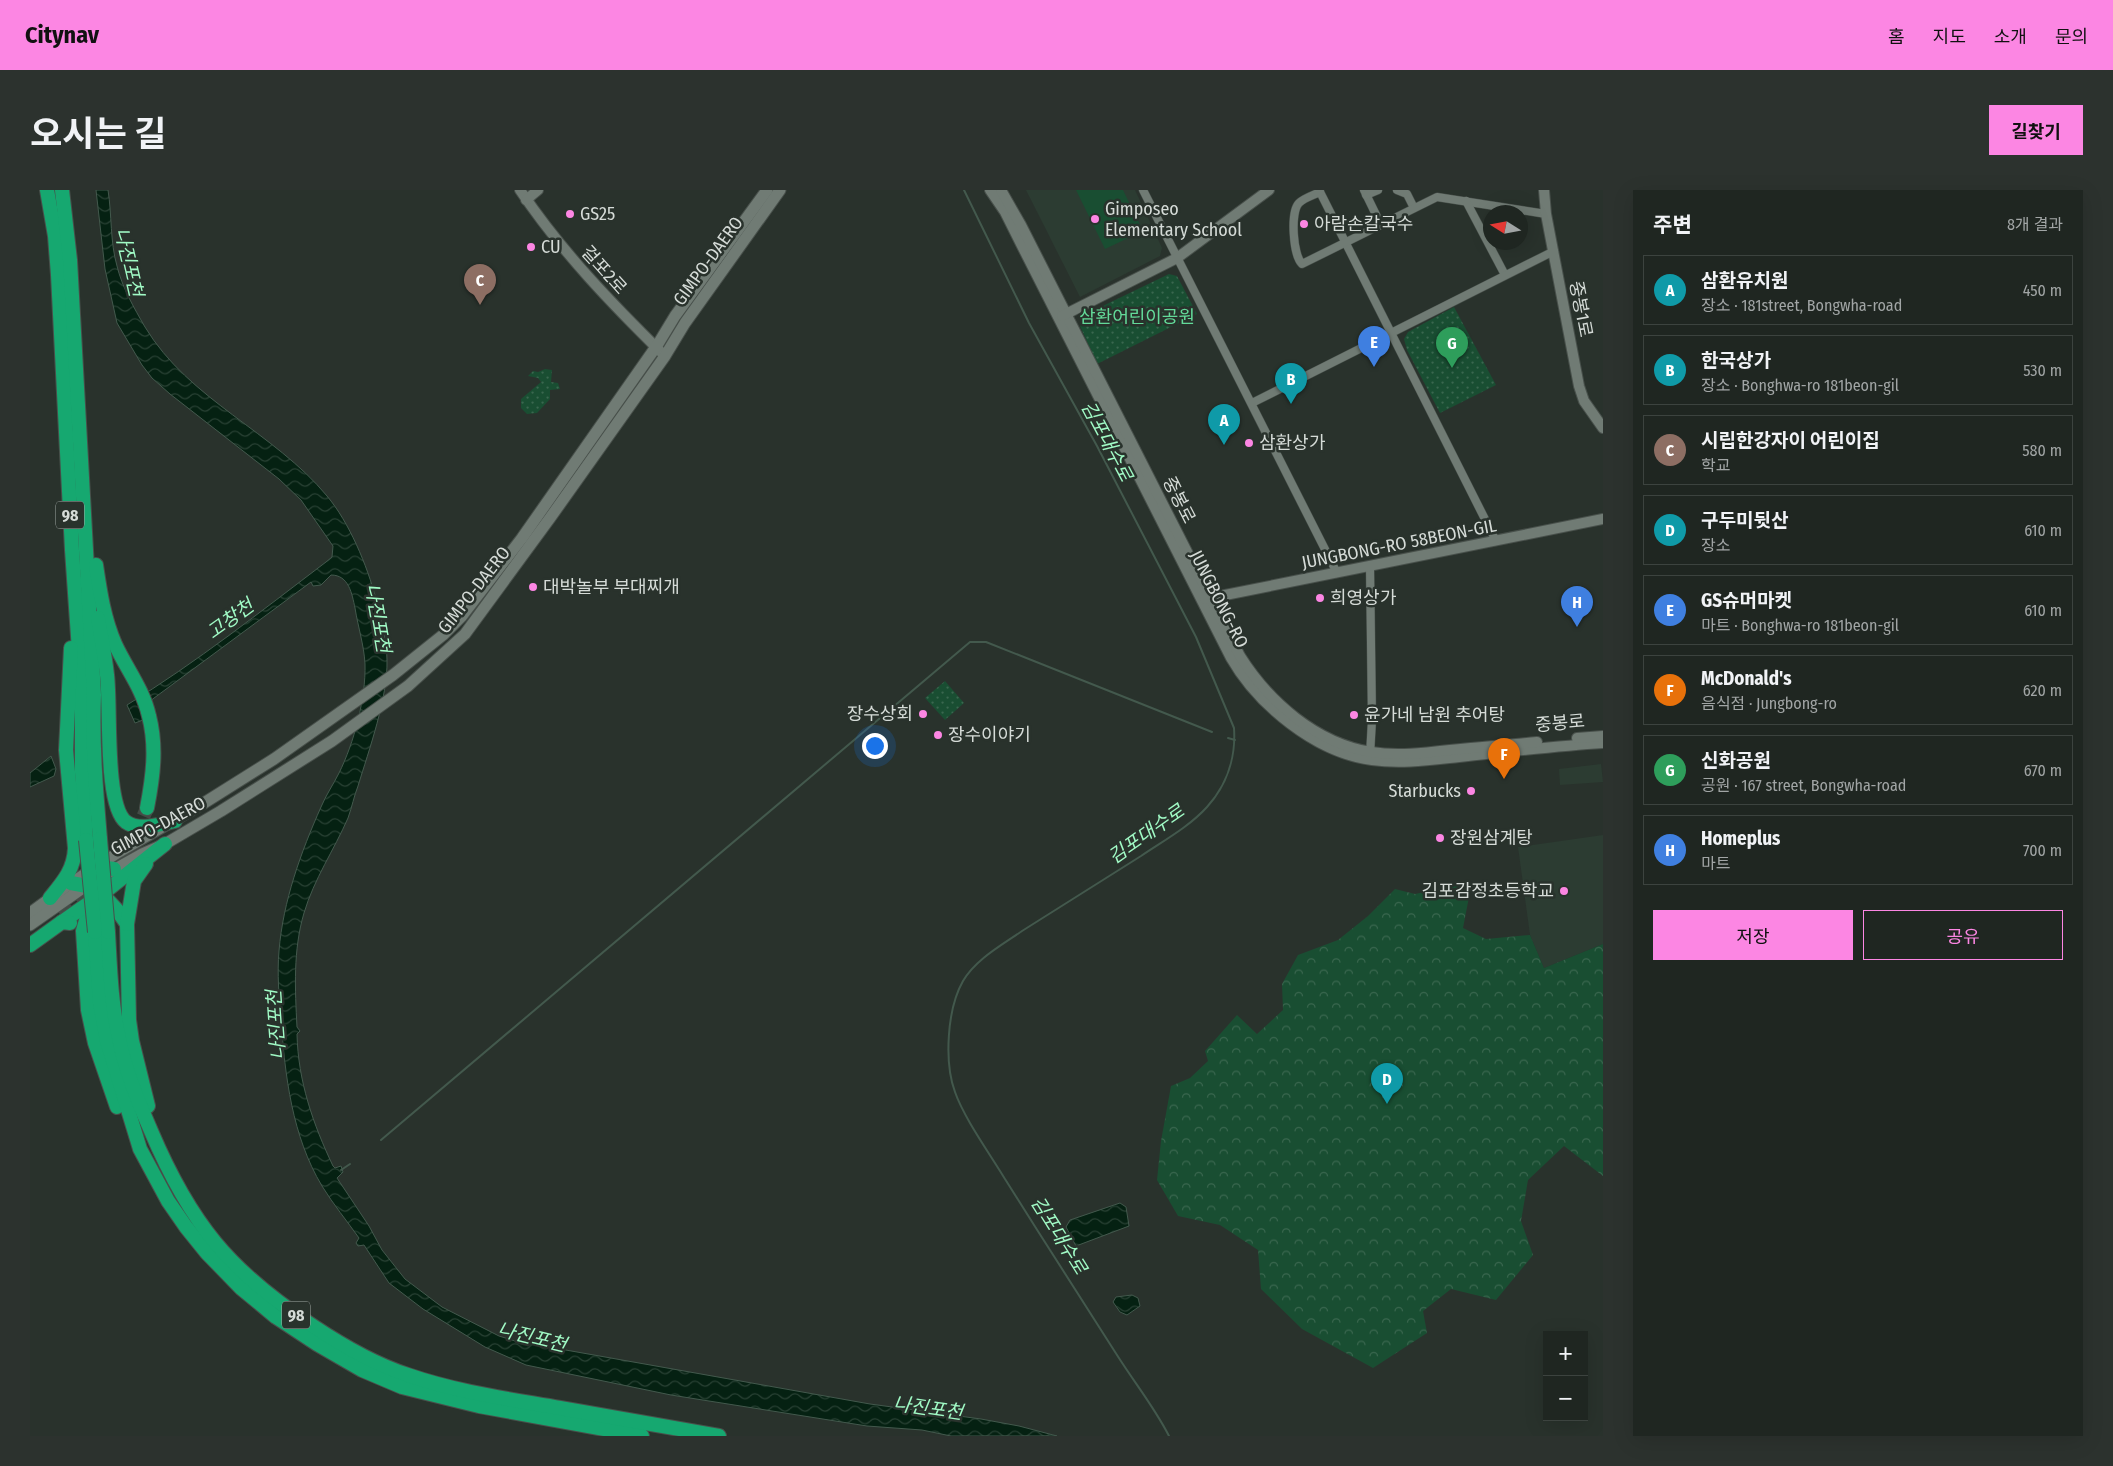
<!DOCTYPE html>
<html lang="ko">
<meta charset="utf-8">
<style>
body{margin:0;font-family:"Fira Sans Condensed","Noto Sans KR",sans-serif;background:#2c322e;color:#f1f3f6}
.controls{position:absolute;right:15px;bottom:15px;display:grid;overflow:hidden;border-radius:0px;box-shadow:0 5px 20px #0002}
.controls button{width:45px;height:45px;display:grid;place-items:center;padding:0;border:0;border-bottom:1px solid #3c433f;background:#1f2621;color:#f1f3f6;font:25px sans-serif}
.compass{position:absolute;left:1453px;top:15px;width:45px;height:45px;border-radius:50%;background:#1f2621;box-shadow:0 5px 20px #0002;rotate:281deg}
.you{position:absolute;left:844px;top:555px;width:18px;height:18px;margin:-12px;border:4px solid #fff;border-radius:50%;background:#1a73e8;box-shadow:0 0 0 8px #1a73e833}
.badge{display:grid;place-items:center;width:32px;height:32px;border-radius:50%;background:#fc86e3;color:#fff;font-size:16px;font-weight:700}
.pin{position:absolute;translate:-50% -41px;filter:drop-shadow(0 1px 2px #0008)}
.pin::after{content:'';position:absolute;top:26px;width:18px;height:15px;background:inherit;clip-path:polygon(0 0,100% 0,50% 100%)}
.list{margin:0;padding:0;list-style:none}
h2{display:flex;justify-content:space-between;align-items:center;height:65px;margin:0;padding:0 20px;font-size:21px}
h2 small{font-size:16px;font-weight:400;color:#a1a5a5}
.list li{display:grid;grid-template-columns:32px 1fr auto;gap:15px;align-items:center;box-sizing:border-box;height:70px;margin:0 10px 10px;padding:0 10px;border:1px solid #3c433f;border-radius:0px}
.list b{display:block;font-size:19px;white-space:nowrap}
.list p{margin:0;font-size:16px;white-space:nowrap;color:#a1a5a5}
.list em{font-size:16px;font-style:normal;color:#a1a5a5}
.actions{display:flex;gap:10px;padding:15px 20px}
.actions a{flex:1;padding:11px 0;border:1px solid #fc86e3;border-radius:0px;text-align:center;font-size:18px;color:#fc86e3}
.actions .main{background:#fc86e3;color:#111}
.map{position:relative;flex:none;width:1573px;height:1246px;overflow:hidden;border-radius:0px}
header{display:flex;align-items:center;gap:30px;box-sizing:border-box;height:70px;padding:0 25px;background:#fc86e3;color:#111}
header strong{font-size:24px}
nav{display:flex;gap:28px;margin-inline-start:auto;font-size:18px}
.intro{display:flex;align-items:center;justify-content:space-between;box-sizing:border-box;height:120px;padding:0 30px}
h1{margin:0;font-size:35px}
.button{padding:12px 22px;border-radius:0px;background:#fc86e3;color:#111;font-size:18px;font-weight:700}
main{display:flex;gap:30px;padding:0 30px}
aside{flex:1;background:#1f2621;border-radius:0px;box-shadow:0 5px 20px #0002}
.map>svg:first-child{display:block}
.built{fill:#2c3c32}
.forest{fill:url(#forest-crowns)}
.park{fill:url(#park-dots)}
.pitch{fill:#194e32}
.water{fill:url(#water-waves);stroke:#43594d}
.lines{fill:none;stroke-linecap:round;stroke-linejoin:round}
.stream{stroke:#43594d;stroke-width:2}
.trunk-tunnel{stroke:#434b46;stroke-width:14;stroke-dasharray:14 7;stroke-linecap:butt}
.minor-casing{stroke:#48504b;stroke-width:9}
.tertiary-casing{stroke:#48504b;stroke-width:12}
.secondary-casing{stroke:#48504b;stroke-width:13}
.trunk-casing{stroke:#48504b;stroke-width:16}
.minor{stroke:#707b74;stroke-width:8}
.tertiary{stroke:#707b74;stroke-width:10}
.secondary{stroke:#707b74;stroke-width:11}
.trunk{stroke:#16a870;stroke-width:14}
.trunk-bridge-casing{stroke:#48504b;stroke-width:16;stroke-linecap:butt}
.trunk-bridge{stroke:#16a870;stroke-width:14}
.poi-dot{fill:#fc86e3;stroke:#29322c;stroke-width:2}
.labels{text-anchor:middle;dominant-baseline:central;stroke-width:5;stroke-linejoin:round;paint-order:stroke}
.shield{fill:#29322c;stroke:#a1a8a4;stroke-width:1}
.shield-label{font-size:16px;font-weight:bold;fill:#d5dbd7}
.poi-label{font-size:18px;fill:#d5dbd7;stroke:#29322c;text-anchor:start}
.street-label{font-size:18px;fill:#d5dbd7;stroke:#29322c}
.park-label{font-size:18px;fill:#63da99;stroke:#29322c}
.water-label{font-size:19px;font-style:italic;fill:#a1fbc6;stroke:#29322c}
</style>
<header>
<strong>Citynav</strong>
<nav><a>홈</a><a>지도</a><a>소개</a><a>문의</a></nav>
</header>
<div class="intro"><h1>오시는 길</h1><a class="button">길찾기</a></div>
<main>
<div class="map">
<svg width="1573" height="1246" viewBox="0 0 1573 1246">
<defs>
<pattern id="forest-crowns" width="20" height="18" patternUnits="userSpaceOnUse" patternTransform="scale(1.25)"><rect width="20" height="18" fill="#194e32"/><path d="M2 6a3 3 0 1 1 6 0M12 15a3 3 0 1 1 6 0" fill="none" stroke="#3a674f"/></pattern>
<pattern id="park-dots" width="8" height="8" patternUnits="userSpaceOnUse" patternTransform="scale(1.25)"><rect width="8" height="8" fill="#194e32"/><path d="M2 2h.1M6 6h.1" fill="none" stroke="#3a674f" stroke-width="1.8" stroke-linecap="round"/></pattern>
<pattern id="water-waves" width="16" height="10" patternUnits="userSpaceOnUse" patternTransform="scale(1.25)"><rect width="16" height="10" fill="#052112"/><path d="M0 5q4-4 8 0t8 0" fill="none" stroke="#294134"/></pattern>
</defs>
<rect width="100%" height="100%" fill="#29322c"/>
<g class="built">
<path d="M996,0H1105L1132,58L1130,66L1050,107Z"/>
<path d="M1571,574L1573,592L1530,595L1529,579Z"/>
<path d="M1573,645V754L1514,778L1500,745L1488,657Z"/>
</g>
<path class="forest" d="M1428,695L1439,707L1433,738L1456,749L1500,745L1514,778L1573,754V986L1534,956L1498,990L1491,1031L1503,1065L1466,1110L1421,1099L1393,1121L1397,1143L1343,1178L1272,1139L1231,1099L1228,1060L1190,1035L1148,1026L1127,990L1131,951L1141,896L1160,888L1178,871L1175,861L1207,825L1227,844L1253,820L1252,794L1268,765L1308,750L1338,726L1365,699L1385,704Z"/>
<g class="park">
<path d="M1139,84L1147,86L1167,124L1067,174L1050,136L1052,126Z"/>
<path d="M1424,117L1466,195L1410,223L1377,160L1374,149L1378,142Z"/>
<path d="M515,179L522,180L521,192L528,193L530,199L520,200V209L507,223L497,224L491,218V209L511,192L508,188L498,186L503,181L508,182Z"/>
<path d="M915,491L934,513L915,530L895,508Z"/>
</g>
<path class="pitch" d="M1046,0H1093L1113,41L1075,59Z"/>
<g class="water">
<path d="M66,0H78C82,25 80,52 87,76C92,97 104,118 115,137C159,210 244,242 297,306C319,332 337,375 346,409C350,428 357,450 357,470C358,507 339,560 328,596C324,606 322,617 318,628C304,660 284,689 274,723C263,760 265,799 267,837L270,841L267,844C268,891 283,934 303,976L305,978L311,976L313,982L307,988L339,1036L352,1060L375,1089L412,1117L469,1146L485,1151L840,1214L951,1229L989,1236L1027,1246H921L892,1240L837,1236L641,1205L496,1175L455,1157L393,1119L359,1093L334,1055L328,1056L326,1053L329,1048C317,1031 303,1014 292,996C262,946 255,886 251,829C249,806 247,784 249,761C253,711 271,662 291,617C296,605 303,595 309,583C324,553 336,508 335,474C334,455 328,437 325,418C322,404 319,385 301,385L291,395L283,396L281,392L120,511L113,530L105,533L97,515C167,472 230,422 296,372L302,367L303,356L271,310L249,289L140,204L122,188L112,175L87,133L75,79Z"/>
<path d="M21,566L26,579L24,586L0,597V583Z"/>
<path d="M1090,1013L1096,1017L1099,1036L1046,1056L1036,1037L1040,1030Z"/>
<path d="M1102,1105L1108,1108L1110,1116L1097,1125L1090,1122L1083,1112L1086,1107Z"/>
</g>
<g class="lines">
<g class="stream">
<path d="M934,0L999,133L1067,256L1166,447L1204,538C1206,567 1197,595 1177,617C1159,637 1133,651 1111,666C1072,691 1031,716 992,741C972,755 946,769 933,791C917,819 914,872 925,902C934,928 960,964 975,989C1012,1048 1050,1107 1087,1165C1104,1192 1125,1218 1139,1246"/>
<path d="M1198,548L1205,550"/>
<path d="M351,950L940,452H956L1182,542"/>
<path d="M311,980L320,974"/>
</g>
<g class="trunk-tunnel">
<path d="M92,662L108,639L117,618"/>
<path d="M31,725L64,692"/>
</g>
<g class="minor-casing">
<g id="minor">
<path d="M1113,0L1307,383"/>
<path d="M1289,0L1466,351"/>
<path d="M1334,0L1351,35"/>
<path d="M1367,0L1377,4L1384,18"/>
<path d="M1290,2C1284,5 1274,8 1269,13C1260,22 1263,65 1272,74L1407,7L1516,24"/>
<path d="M1336,5L1348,0"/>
<path d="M1436,11L1475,85"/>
<path d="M1222,213L1524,61"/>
<path d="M1340,376L1342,530L1340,565"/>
</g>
</g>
<g class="tertiary-casing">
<g id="tertiary">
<path d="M490,0C531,61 582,114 635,166"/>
<path d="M960,0L975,22L991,54L1201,468C1228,515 1286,563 1342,570C1371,574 1400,570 1429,567C1477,562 1525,556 1573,553"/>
<path d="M971,0L991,35L1210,466C1239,512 1286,553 1341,562C1367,566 1394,563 1420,560C1449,557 1478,555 1507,552"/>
<path d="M1514,0L1516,24L1549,196L1554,211L1573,238"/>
<path d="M496,10L508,0"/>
<path d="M1032,126L1147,68L1239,0"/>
<path d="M1175,409L1573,329"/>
<path d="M1547,548L1573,546"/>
</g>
</g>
<g class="secondary-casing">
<g id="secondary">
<path d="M78,683L112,664L135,654L191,621L302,551L378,496L435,444L520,328L635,166L655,133L750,0"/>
<path d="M0,723L41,693L89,662L174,613L244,569L363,485L413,445L432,426L492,348L628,154L645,126L737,0"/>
<path d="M0,735L60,693"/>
</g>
</g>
<g class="trunk-casing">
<g id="trunk">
<path d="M17,0L25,46L28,85L42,360L52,504V582L56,650"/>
<path d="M32,0L40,70L64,505C62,554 66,601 70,649"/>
<path d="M66,375C70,402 74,429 85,454C96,478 113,499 119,526C127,557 123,587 117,618"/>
<path d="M68,428C71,447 75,466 77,485C81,515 74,615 96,632C110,642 130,634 145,631"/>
<path d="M62,676L84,679"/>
<path d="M41,693L57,696L73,705L87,720L97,734L99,830L102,851L118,916"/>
<path d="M20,708C33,692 44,680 45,658L36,560L41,458"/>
<path d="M69,717L57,727L53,741L58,820L65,853L87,917"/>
<path d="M32,732L72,704L135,654"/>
<path d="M97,734L104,691L116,674"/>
<path d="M65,742L70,813L77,851L110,959L138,1011L156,1037L177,1063L211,1098L246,1127L287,1154L332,1180L372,1197L449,1216L612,1246"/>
<path d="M78,742C80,777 81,814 89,848C95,880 108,911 121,941C160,1033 199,1081 283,1136C313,1156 344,1174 378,1185C427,1202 479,1209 530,1218C583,1227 636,1237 689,1246"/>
<path d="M0,755L32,732L40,733"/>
</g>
</g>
<use href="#minor" class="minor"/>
<use href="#tertiary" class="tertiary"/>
<use href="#secondary" class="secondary"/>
<use href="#trunk" class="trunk"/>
<g class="trunk-bridge-casing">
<g id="trunk-bridge">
<path d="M70,649L78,742"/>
<path d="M56,650L65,742"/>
</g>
</g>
<use href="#trunk-bridge" class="trunk-bridge"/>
</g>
<g class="poi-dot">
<circle cx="540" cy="24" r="5"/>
<circle cx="1065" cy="29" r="5"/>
<circle cx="1274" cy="34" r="5"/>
<circle cx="501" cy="57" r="5"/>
<circle cx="1219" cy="253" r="5"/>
<circle cx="503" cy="397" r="5"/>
<circle cx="1290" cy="408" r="5"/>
<circle cx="893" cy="524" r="5"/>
<circle cx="1324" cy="525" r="5"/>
<circle cx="908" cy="545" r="5"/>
<circle cx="1441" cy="601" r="5"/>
<circle cx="1410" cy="648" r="5"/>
<circle cx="1534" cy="701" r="5"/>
</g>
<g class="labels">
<g class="shield">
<rect x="26" y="311.5" width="28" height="27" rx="4"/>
<rect x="252" y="1111.5" width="28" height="27" rx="4"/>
</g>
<g class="shield-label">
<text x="40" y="325">98</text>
<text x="266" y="1125">98</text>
</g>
<g class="poi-label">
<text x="1075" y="19">Gimposeo<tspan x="1075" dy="21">Elementary School</tspan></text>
<text x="550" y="24">GS25</text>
<text x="1284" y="34">아람손칼국수</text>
<text x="511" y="57">CU</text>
<text x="1229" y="253">삼환상가</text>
<text x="513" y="397">대박놀부 부대찌개</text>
<text x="1300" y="408">희영상가</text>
<text x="883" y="524" text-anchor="end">장수상회</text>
<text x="1334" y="525">윤가네 남원 추어탕</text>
<text x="918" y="545">장수이야기</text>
<text x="1431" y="601" text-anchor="end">Starbucks</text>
<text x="1420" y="648">장원삼계탕</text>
<text x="1524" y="701" text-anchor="end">김포감정초등학교</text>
</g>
<g class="street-label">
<text transform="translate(678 71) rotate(-54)">GIMPO-DAERO</text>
<text transform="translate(574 80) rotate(48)">걸포2로</text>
<text transform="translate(1551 119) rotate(79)">중봉1로</text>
<text transform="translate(1149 310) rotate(63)">중봉로</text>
<text transform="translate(1369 354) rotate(-11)">JUNGBONG-RO 58BEON-GIL</text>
<text transform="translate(444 400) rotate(-52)">GIMPO-DAERO</text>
<text transform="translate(1189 409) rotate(63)">JUNGBONG-RO</text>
<text transform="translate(1530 533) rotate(-5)">중봉로</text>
<text transform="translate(128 636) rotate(-28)">GIMPO-DAERO</text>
</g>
<g class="park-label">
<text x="1107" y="127">삼환어린이공원</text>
</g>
<g class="water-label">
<text transform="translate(99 72) rotate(77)">나진포천</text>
<text transform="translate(1077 251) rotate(62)">김포대수로</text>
<text transform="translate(348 428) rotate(80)">나진포천</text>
<text transform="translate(200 429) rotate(-36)">고창천</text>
<text transform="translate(1116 644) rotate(-35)">김포대수로</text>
<text transform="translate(246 835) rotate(-94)">나진포천</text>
<text transform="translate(1029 1045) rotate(58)">김포대수로</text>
<text transform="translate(502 1147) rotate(14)">나진포천</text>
<text transform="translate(898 1218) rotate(8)">나진포천</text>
</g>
</g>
</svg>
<div class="controls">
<button>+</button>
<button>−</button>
</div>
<svg class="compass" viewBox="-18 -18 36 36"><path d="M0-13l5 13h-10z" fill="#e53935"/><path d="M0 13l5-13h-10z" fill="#a1a5a5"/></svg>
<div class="you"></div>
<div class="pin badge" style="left:1194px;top:255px;background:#0f9aa8">A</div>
<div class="pin badge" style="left:1261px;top:214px;background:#0f9aa8">B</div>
<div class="pin badge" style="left:450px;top:115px;background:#8d6e63">C</div>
<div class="pin badge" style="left:1357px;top:914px;background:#0f9aa8">D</div>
<div class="pin badge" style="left:1344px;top:177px;background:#3f7fe0">E</div>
<div class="pin badge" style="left:1474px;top:589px;background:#e8710a">F</div>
<div class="pin badge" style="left:1422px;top:178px;background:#2e9e5b">G</div>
<div class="pin badge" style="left:1547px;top:437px;background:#3f7fe0">H</div>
</div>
<aside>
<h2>주변<small>8개 결과</small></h2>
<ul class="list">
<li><span class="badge" style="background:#0f9aa8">A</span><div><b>삼환유치원</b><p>장소 · 181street, Bongwha-road</p></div><em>450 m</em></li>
<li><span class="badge" style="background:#0f9aa8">B</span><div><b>한국상가</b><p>장소 · Bonghwa-ro 181beon-gil</p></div><em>530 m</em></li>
<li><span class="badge" style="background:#8d6e63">C</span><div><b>시립한강자이 어린이집</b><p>학교</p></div><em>580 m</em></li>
<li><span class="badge" style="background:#0f9aa8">D</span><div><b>구두미뒷산</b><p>장소</p></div><em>610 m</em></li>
<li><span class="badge" style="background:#3f7fe0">E</span><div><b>GS슈머마켓</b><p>마트 · Bonghwa-ro 181beon-gil</p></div><em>610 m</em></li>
<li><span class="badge" style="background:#e8710a">F</span><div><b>McDonald's</b><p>음식점 · Jungbong-ro</p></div><em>620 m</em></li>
<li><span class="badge" style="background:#2e9e5b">G</span><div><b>신화공원</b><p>공원 · 167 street, Bongwha-road</p></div><em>670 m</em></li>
<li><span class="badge" style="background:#3f7fe0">H</span><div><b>Homeplus</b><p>마트</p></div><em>700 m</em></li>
</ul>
<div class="actions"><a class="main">저장</a><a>공유</a></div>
</aside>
</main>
